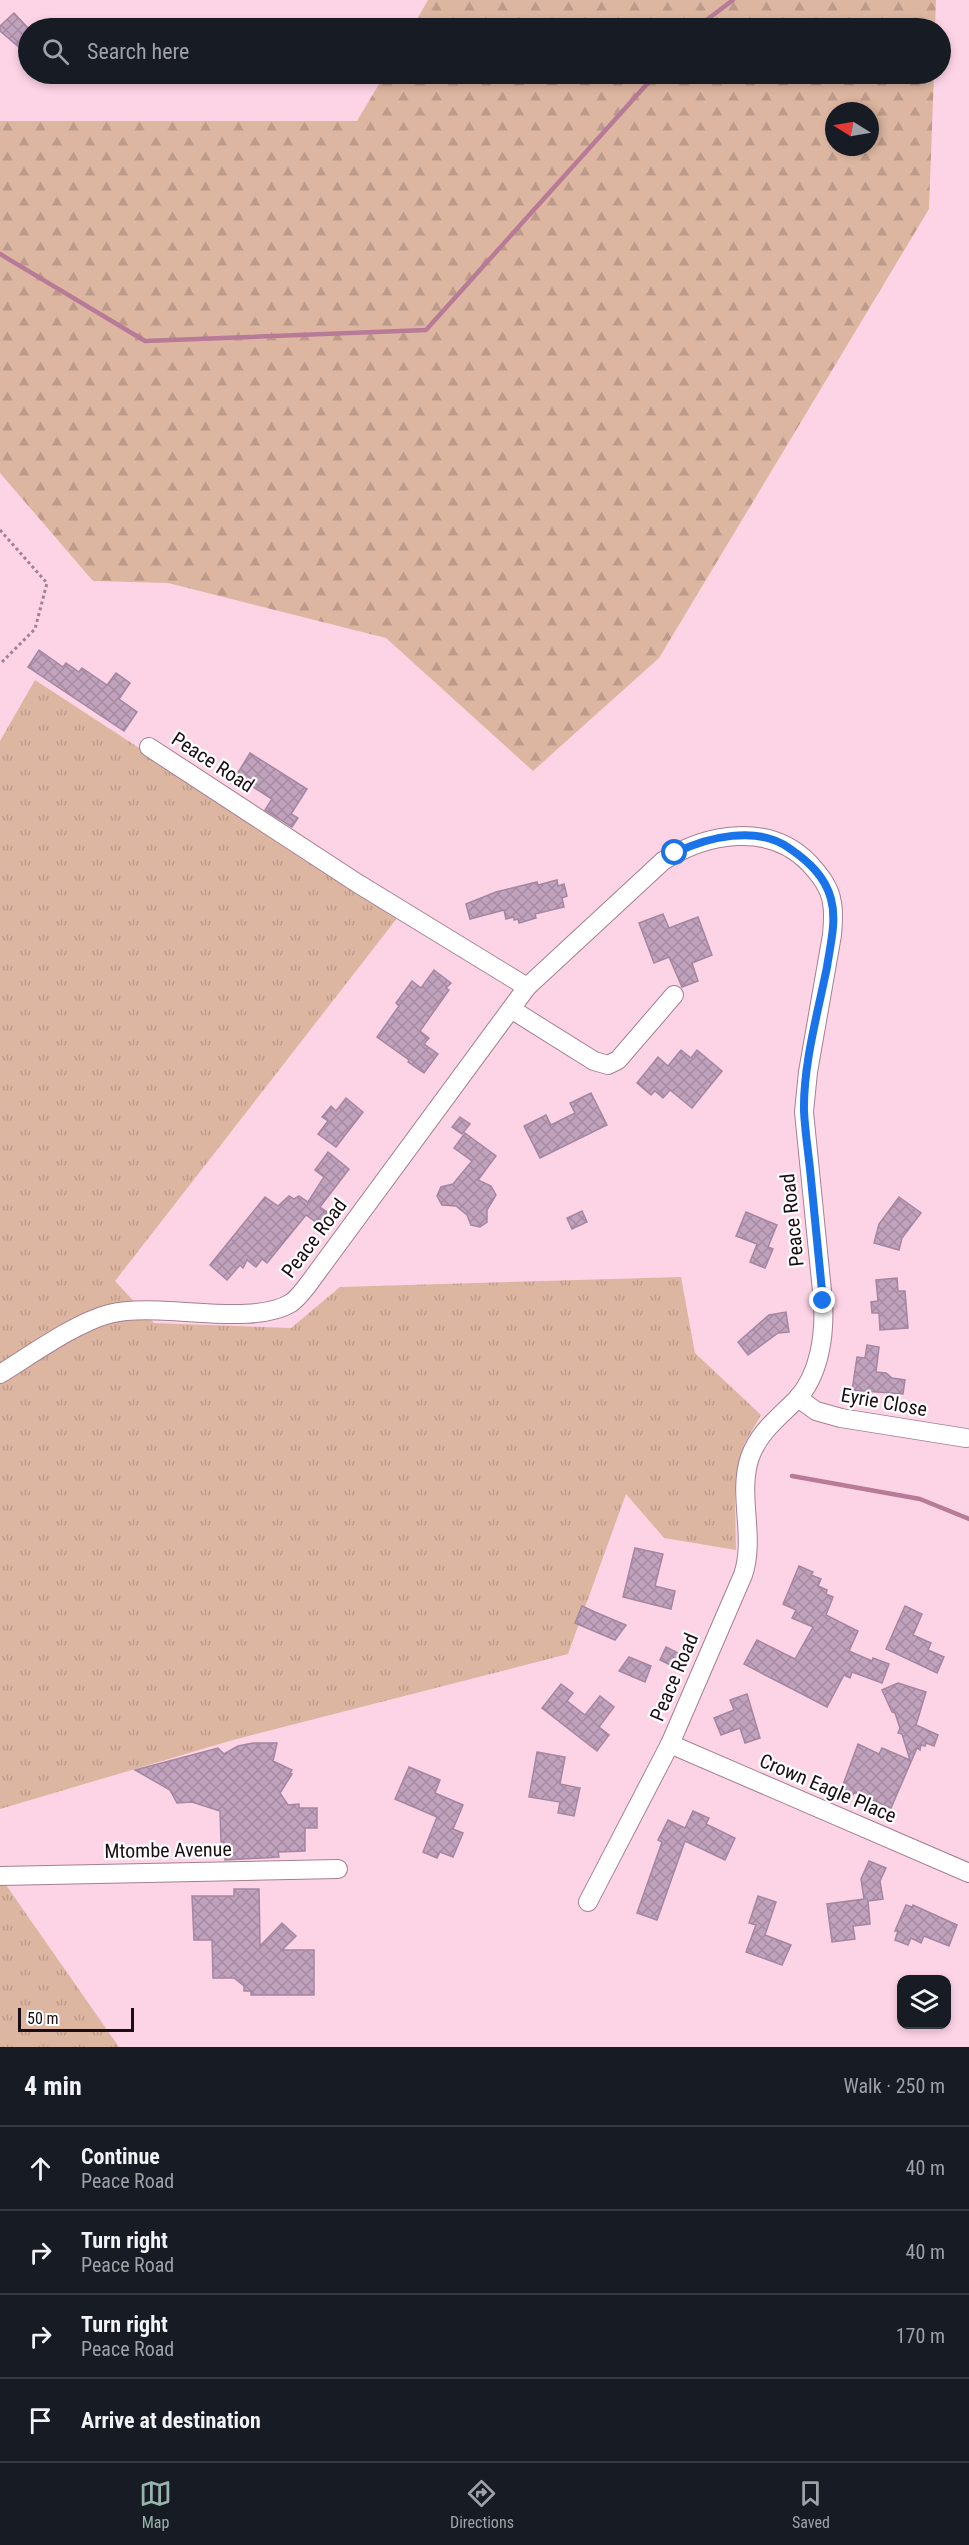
<!DOCTYPE html>
<meta charset="utf-8">
<style>
body{margin:0;font-family:"Roboto Condensed",sans-serif;background:#242831;color:#f1f3f6}
.controls{position:absolute;right:18px;bottom:18px;display:grid;overflow:hidden;border-radius:12px;box-shadow:0 3px 9px #0003}
.controls button{width:54px;height:54px;display:grid;place-items:center;padding:0;border:0;border-bottom:2px solid #363941;background:#171b24;color:#f1f3f6;font:30px sans-serif}
.compass{position:absolute;left:825px;top:102px;width:54px;height:54px;border-radius:50%;background:#171b24;box-shadow:0 3px 9px #0003;rotate:281deg}
.scale{position:absolute;left:18px;bottom:15px;width:116px;box-sizing:border-box;padding-left:6px;border:3px solid #1a0d13;border-top:0;font-size:16px;line-height:21px;white-space:nowrap;color:#1a0d13;-webkit-text-stroke:4px #fff;paint-order:stroke}
.stop{position:absolute;width:18px;height:18px;margin:-14px;border:4px solid #1a73e8;border-radius:50%;background:#fff}
.stop.end{background:#1a73e8;border-color:#fff;box-shadow:0 2px 6px #0008}
.list{margin:0;padding:0;list-style:none}
h2{display:flex;justify-content:space-between;align-items:center;height:78px;margin:0;padding:0 24px;font-size:26px}
h2 small{font-size:20px;font-weight:400;color:#9ea1a6}
.list li{display:grid;grid-template-columns:39px 1fr auto;gap:18px;align-items:center;box-sizing:border-box;height:84px;padding:0 24px;border-top:2px solid #363941}
.list b{display:block;font-size:22px;white-space:nowrap}
.list p{margin:0;font-size:20px;white-space:nowrap;color:#9ea1a6}
.list em{font-size:20px;font-style:normal;color:#9ea1a6}
.icon{flex:none;width:33px;height:33px;fill:none;stroke:currentColor;stroke-width:2;stroke-linecap:round;stroke-linejoin:round}
.map{position:relative;flex:none;width:969px;height:2047px;overflow:hidden}
.search{position:absolute;background:#171b24;box-shadow:0 3px 9px #0003;left:18px;right:18px;top:18px;height:66px;display:flex;align-items:center;gap:15px;box-sizing:border-box;padding:0 21px;border-radius:33px;color:#9ea1a6;font-size:22px}
.sheet{height:414px;background:#171b24}
nav{display:flex;justify-content:space-around;align-items:center;box-sizing:border-box;height:84px;border-top:2px solid #363941;background:#171b24;font-size:16px;color:#9ea1a6}
nav a{display:grid;justify-items:center;gap:3px}
nav .on{color:#97b4ad}
.map>svg:first-child{display:block}
.grass{fill:url(#grass-tufts)}
.forest{fill:url(#forest-firs);fill-rule:evenodd}
.lines{fill:none;stroke-linecap:round;stroke-linejoin:round}
.stream{stroke:#b77b97;stroke-width:4.5}
.building{fill:url(#building-cross-hatch);stroke:#a486a0;stroke-width:1.5}
.minor-casing{stroke:#a47f90;stroke-width:20}
.path{stroke:#9f828f;stroke-width:3;stroke-dasharray:3 3;stroke-linecap:butt}
.minor{stroke:#fff;stroke-width:18}
.route{stroke:#1a73e8;stroke-width:8}
.labels{text-anchor:middle;dominant-baseline:central;stroke-width:4.5;stroke-linejoin:round;paint-order:stroke}
.street-label{font-size:20px;fill:#1a0d13;stroke:#fff}
</style>
<div class="map">
<svg width="969" height="2047" viewBox="0 0 969 2047">
<defs>
<pattern id="grass-tufts" width="24" height="20" patternUnits="userSpaceOnUse" patternTransform="scale(1.5)"><rect width="24" height="20" fill="#ddb6a1"/><path d="M3 7l-1-3M5 7V3M7 7l1-3M15 17l-1-3M17 17v-4M19 17l1-3" fill="none" stroke="#bd9b8a"/></pattern>
<pattern id="forest-firs" width="22" height="20" patternUnits="userSpaceOnUse" patternTransform="scale(1.5)"><rect width="22" height="20" fill="#ddb6a1"/><path d="M5 1l3.5 6h-7zM16 11l3.5 6h-7z" fill="#bd9b8a"/></pattern>
<pattern id="building-cross-hatch" width="8" height="8" patternUnits="userSpaceOnUse" patternTransform="scale(1.5)"><rect width="8" height="8" fill="#c1a2bd"/><path d="M0 0l8 8M0 8l8-8" fill="none" stroke="#a58aa2"/></pattern>
</defs>
<rect width="100%" height="100%" fill="#fdd4e6"/>
<g class="grass">
<path d="M35,680L398,917L115,1281L154,1323L291,1328L340,1287L681,1277L695,1353L761,1415L744,1444L735,1497L736,1550L664,1538L626,1494L568,1654L233,1740L0,1809V741Z"/>
<path d="M0,1885H6L119,2047H0Z"/>
</g>
<g class="forest">
<path d="M428,0H936L935,28H412Z"/>
<path d="M385,74H934L929,209L659,658L533,771L386,638L168,583L93,581L0,473V121H357ZM834,111H870V147H834Z"/>
</g>
<g class="lines">
<g class="stream">
<path d="M696,28L733,0"/>
<path d="M0,254L145,341L426,330L656,74"/>
<path d="M792,1476L920,1499L969,1519"/>
</g>
</g>
<g class="building">
<path d="M14,13L28,28V51L20,48L0,31V26Z"/>
<path d="M39,650L63,667L66,663L79,672L82,668L107,685L116,673L130,683L119,699L137,712L124,731L28,667Z"/>
<path d="M250,753L307,789L291,814L298,818L292,827L265,810L272,799L236,776Z"/>
<path d="M557,880L558,886L564,884L567,896L562,898L564,907L535,914L536,918L519,923L518,919L514,920V917L506,919L504,910L470,919L466,904L496,892L537,882L538,885Z"/>
<path d="M663,914L669,928L698,917L712,955L692,963L698,981L682,987L669,957L654,963L639,923Z"/>
<path d="M434,970L451,983L446,988L449,990L420,1031L429,1038L424,1044L438,1054L424,1073L408,1062L409,1060L377,1037L399,1006L396,1003L412,981L421,988Z"/>
<path d="M681,1050L691,1058L697,1050L722,1071L692,1108L670,1090L663,1098L655,1091L651,1095L637,1083L658,1057L668,1066Z"/>
<path d="M591,1093L607,1125L540,1158L524,1126L546,1115L551,1125L575,1113L570,1103Z"/>
<path d="M346,1098L363,1112L336,1147L318,1134L328,1121L322,1117L331,1106L336,1111Z"/>
<path d="M460,1117L470,1124L462,1134L452,1127Z"/>
<path d="M465,1133L496,1156L478,1180L491,1186L496,1195L487,1210V1222L480,1227L471,1225L467,1215L456,1206L442,1205L437,1196L441,1187L453,1184L472,1161L454,1148Z"/>
<path d="M328,1152L349,1169L320,1207L333,1216L324,1228L306,1215L267,1263L262,1259L256,1267L247,1260L243,1268L240,1265L227,1280L210,1265L265,1197L278,1206L289,1196L294,1199L299,1196L308,1202L324,1177L315,1170Z"/>
<path d="M899,1197L921,1213L902,1238L899,1250L874,1243L879,1224Z"/>
<path d="M582,1211L587,1222L572,1229L567,1218Z"/>
<path d="M746,1212L777,1225L768,1247L773,1249L765,1268L750,1262L757,1244L736,1236Z"/>
<path d="M897,1278L898,1291H905L908,1328L880,1330L879,1313H872L871,1302L878,1301L876,1280Z"/>
<path d="M786,1312L789,1332L778,1333L748,1355L738,1342L769,1315Z"/>
<path d="M867,1345L879,1347L876,1372L886,1373L892,1378L905,1380L903,1394L852,1390L857,1357L865,1358Z"/>
<path d="M635,1548L663,1554L655,1586L675,1591L671,1609L623,1597Z"/>
<path d="M799,1566L813,1572L811,1575L821,1579L818,1586L827,1590L826,1594L833,1597L826,1615L858,1631L849,1651L872,1661L873,1658L889,1664L882,1683L852,1672L850,1678L844,1675L827,1707L744,1664L757,1640L795,1659L813,1627L792,1618L796,1610L783,1604Z"/>
<path d="M582,1606L595,1612L626,1625L615,1640L575,1623Z"/>
<path d="M905,1606L922,1614L913,1635L931,1643L928,1650L944,1657L937,1673L886,1649Z"/>
<path d="M666,1647L682,1655L676,1668L660,1660Z"/>
<path d="M629,1657L651,1666L645,1682L619,1671Z"/>
<path d="M898,1683L926,1692L916,1725L938,1735L934,1746L926,1743L925,1746L921,1745L920,1750L917,1748L891,1808L854,1792L853,1795L841,1790L858,1744L879,1754L882,1748L910,1760L902,1734L898,1733L900,1728L895,1713L892,1712L882,1690Z"/>
<path d="M561,1684L573,1693L567,1701L585,1715L600,1696L614,1707L599,1727L609,1735L597,1751L542,1708Z"/>
<path d="M747,1694L760,1738L745,1743L740,1728L721,1735L714,1718L734,1710L730,1700Z"/>
<path d="M253,1743H277L273,1761L292,1770L290,1773L292,1774L280,1793L288,1805L299,1804V1808H317V1828H305V1851L278,1852L279,1857L225,1860L224,1842H221L220,1811L192,1802L177,1803L170,1790L135,1770L218,1748L224,1754L238,1746Z"/>
<path d="M537,1752L565,1757L560,1784L580,1788L574,1816L558,1813L560,1802L529,1797Z"/>
<path d="M409,1767L440,1780L435,1793L463,1805L453,1829L463,1833L453,1857L440,1852L437,1858L423,1852L437,1817L395,1799Z"/>
<path d="M693,1811L709,1818L706,1824L735,1838L725,1860L685,1841L657,1920L637,1913L662,1842L658,1840L668,1820L685,1828Z"/>
<path d="M869,1861L886,1868L880,1881L883,1899L868,1901L870,1924L853,1926L855,1939L832,1942L827,1904L864,1899L861,1879Z"/>
<path d="M234,1889H259L260,1946L282,1923L296,1936L282,1950H314V1995H251V1991H244V1986L234,1978H213L212,1940H194L192,1896H234Z"/>
<path d="M758,1896L776,1902L765,1935L791,1945L782,1965L746,1952L756,1925L749,1923Z"/>
<path d="M906,1905L912,1907L913,1905L957,1925L949,1946L924,1936L921,1943L911,1938L908,1945L895,1940L898,1931H895Z"/>
</g>
<g class="lines">
<g class="minor-casing">
<g id="minor">
<path d="M149,747L357,883L527,987"/>
<path d="M511,1009L594,1061L608,1065L618,1060L674,995"/>
<path d="M0,1374C31,1355 75,1323 109,1314C158,1301 250,1328 291,1303C298,1298 302,1292 307,1286L527,987L663,861C707,833 769,822 809,863C819,874 830,887 832,903C834,913 833,924 832,935L808,1072L804,1112L823,1301C825,1334 820,1375 796,1400C778,1418 759,1432 750,1457C737,1495 756,1536 743,1575L670,1744L588,1902"/>
<path d="M798,1398L816,1411L841,1418L966,1438"/>
<path d="M670,1744L969,1873"/>
<path d="M0,1876L338,1869"/>
</g>
</g>
<path class="path" d="M0,530L47,583L35,629L0,664"/>
<use href="#minor" class="minor"/>
</g>
<g class="lines">
<path class="route" d="M675,853C707,837 757,825 789,848C808,861 825,876 831,899C837,921 830,946 827,967C818,1012 803,1065 804,1111C805,1133 809,1156 811,1179C815,1220 819,1260 823,1301"/>
</g>
<g class="labels">
<g class="street-label">
<text transform="translate(213 762) rotate(33)">Peace Road</text>
<text transform="translate(792 1220) rotate(-96)">Peace Road</text>
<text transform="translate(314 1238) rotate(-53)">Peace Road</text>
<text transform="translate(884 1402) rotate(10)">Eyrie Close</text>
<text transform="translate(674 1677) rotate(-67)">Peace Road</text>
<text transform="translate(828 1788) rotate(23)">Crown Eagle Place</text>
<text transform="translate(168 1850) rotate(-1)">Mtombe Avenue</text>
</g>
</g>
</svg>
<div class="controls">
<button><svg class="icon" aria-label="layers" viewBox="0 0 24 24"><path d="M12 4l9 5-9 5-9-5zM3 14l9 5 9-5"/></svg></button>
</div>
<svg class="compass" viewBox="-18 -18 36 36"><path d="M0-13l5 13h-10z" fill="#e53935"/><path d="M0 13l5-13h-10z" fill="#9ea1a6"/></svg>
<div class="scale">50 m</div>
<div class="stop" style="left:675px;top:853px"></div>
<div class="stop end" style="left:823px;top:1301px"></div>
<div class="search"><svg class="icon" aria-label="search" viewBox="0 0 24 24"><circle cx="10" cy="10" r="6"/><path d="M15 15l6 6"/></svg>Search here</div>
</div>
<section class="sheet">
<h2>4 min<small>Walk · 250 m</small></h2>
<ul class="list">
<li><svg class="icon" aria-label="ahead" viewBox="0 0 24 24"><path d="M12 20V5M6 11l6-6 6 6"/></svg><div><b>Continue</b><p>Peace Road</p></div><em>40 m</em></li>
<li><svg class="icon" aria-label="right" viewBox="0 0 24 24"><path d="M7 20v-9h11M14 6l5 5-5 5"/></svg><div><b>Turn right</b><p>Peace Road</p></div><em>40 m</em></li>
<li><svg class="icon" aria-label="right" viewBox="0 0 24 24"><path d="M7 20v-9h11M14 6l5 5-5 5"/></svg><div><b>Turn right</b><p>Peace Road</p></div><em>170 m</em></li>
<li><svg class="icon" aria-label="arrive" viewBox="0 0 24 24"><path d="M6 21V4h12l-3 4 3 4H6"/></svg><div><b>Arrive at destination</b></div></li>
</ul>
</section>
<nav>
<a class="on"><svg class="icon" aria-label="map" viewBox="0 0 24 24"><path d="M3 6l6-2 6 2 6-2v14l-6 2-6-2-6 2zM9 4v14M15 6v14"/></svg>Map</a>
<a><svg class="icon" aria-label="directions" viewBox="0 0 24 24"><path d="M12 3l9 9-9 9-9-9zM9 14v-3h6M13 9l2 2-2 2"/></svg>Directions</a>
<a><svg class="icon" aria-label="saved" viewBox="0 0 24 24"><path d="M7 4h10v16l-5-4-5 4z"/></svg>Saved</a>
</nav>
